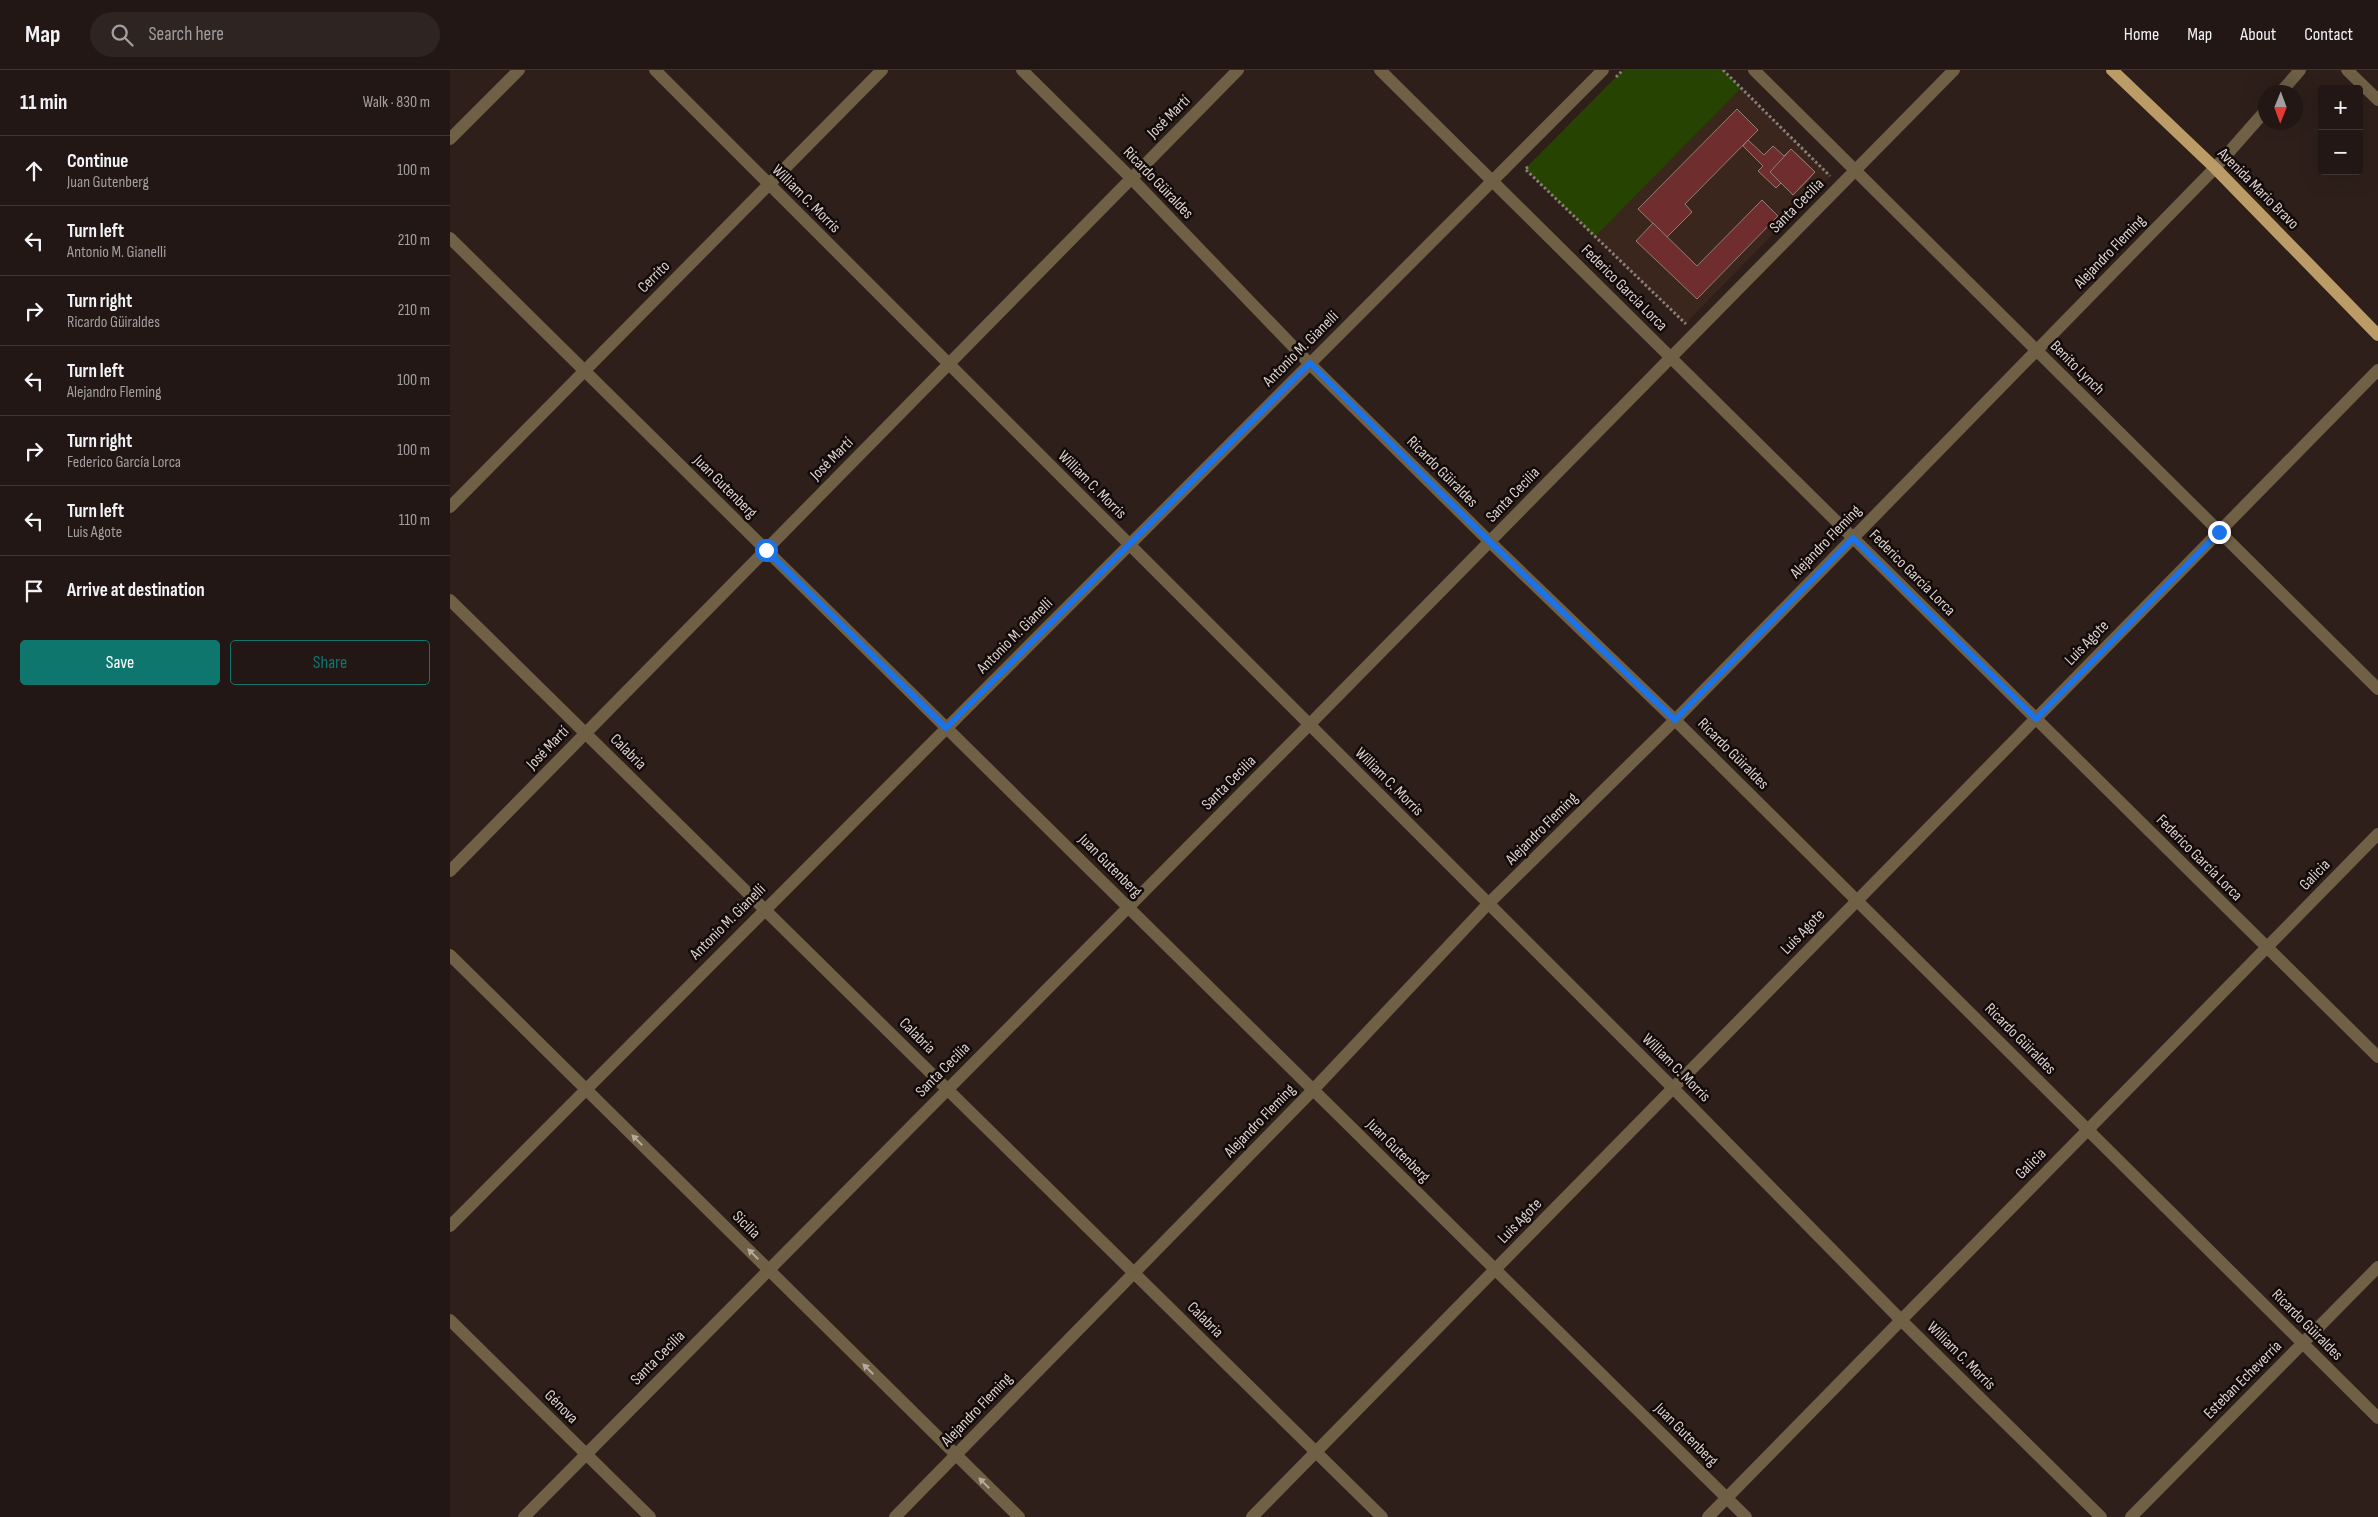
<!DOCTYPE html>
<meta charset="utf-8">
<style>
body{margin:0;font-family:"Sofia Sans Condensed",sans-serif;background:#2e2422;color:#f1f3f6}
.controls{position:absolute;right:15px;top:15px;display:grid;overflow:hidden;border-radius:5px;box-shadow:0 5px 20px #0002}
.controls button{width:45px;height:45px;display:grid;place-items:center;padding:0;border:0;border-bottom:1px solid #3f3634;background:#221714;color:#f1f3f6;font:25px sans-serif}
.compass{position:absolute;left:1808px;top:15px;width:45px;height:45px;border-radius:50%;background:#221714;box-shadow:0 5px 20px #0002;rotate:181deg}
.stop{position:absolute;width:15px;height:15px;margin:-11px;border:4px solid #1a73e8;border-radius:50%;background:#fff}
.stop.end{background:#1a73e8;border-color:#fff;box-shadow:0 1px 5px #0008}
.list{margin:0;padding:0;list-style:none}
h2{display:flex;justify-content:space-between;align-items:center;height:65px;margin:0;padding:0 20px;font-size:21px}
h2 small{font-size:16px;font-weight:400;color:#a29fa0}
.list li{display:grid;grid-template-columns:32px 1fr auto;gap:15px;align-items:center;box-sizing:border-box;height:70px;padding:0 20px;border-top:1px solid #3f3634}
.list b{display:block;font-size:19px;white-space:nowrap}
.list p{margin:0;font-size:16px;white-space:nowrap;color:#a29fa0}
.list em{font-size:16px;font-style:normal;color:#a29fa0}
.actions{display:flex;gap:10px;padding:15px 20px}
.actions a{flex:1;padding:11px 0;border:1px solid #0f766e;border-radius:5px;text-align:center;font-size:18px;color:#0f766e}
.actions .main{background:#0f766e;color:#fff}
.icon{flex:none;width:28px;height:28px;fill:none;stroke:currentColor;stroke-width:2;stroke-linecap:round;stroke-linejoin:round}
.map{position:relative;flex:none;width:1928px;height:1447px;overflow:hidden}
header{display:flex;align-items:center;gap:30px;box-sizing:border-box;height:70px;padding:0 25px;background:#221714;border-bottom:1px solid #3f3634}
header strong{font-size:24px}
nav{display:flex;gap:28px;margin-inline-start:auto;font-size:18px}
.search{width:350px;height:45px;background:#2e2422;display:flex;align-items:center;gap:12px;box-sizing:border-box;padding:0 18px;border-radius:28px;color:#a29fa0;font-size:19px}
main{display:flex}
aside{flex:1;background:#221714}
.map>svg:first-child{display:block}
.built{fill:#3b261e}
.green{fill:#274302}
.building{fill:#702d2d;stroke:#917c7b}
.lines{fill:none;stroke-linecap:round;stroke-linejoin:round}
.path{stroke:#8b7e7a;stroke-width:3;stroke-dasharray:2.5 2.5;stroke-linecap:butt}
.minor{stroke:#6f6046;stroke-width:12}
.major{stroke:#bb9c66;stroke-width:12}
.oneway{fill:#b6aa9f}
.route{stroke:#1a73e8;stroke-width:6}
.labels{text-anchor:middle;dominant-baseline:central;stroke-width:5;stroke-linejoin:round;paint-order:stroke}
.street-label{font-size:16px;fill:#ddd2cf;stroke:#120b09}
</style>
<header>
<strong>Map</strong>
<div class="search"><svg class="icon" aria-label="search" viewBox="0 0 24 24"><circle cx="10" cy="10" r="6"/><path d="M15 15l6 6"/></svg>Search here</div>
<nav><a>Home</a><a>Map</a><a>About</a><a>Contact</a></nav>
</header>
<main>
<aside>
<h2>11 min<small>Walk · 830 m</small></h2>
<ul class="list">
<li><svg class="icon" aria-label="ahead" viewBox="0 0 24 24"><path d="M12 20V5M6 11l6-6 6 6"/></svg><div><b>Continue</b><p>Juan Gutenberg</p></div><em>100 m</em></li>
<li><svg class="icon" aria-label="left" viewBox="0 0 24 24"><path d="M17 20v-9H6M10 6l-5 5 5 5"/></svg><div><b>Turn left</b><p>Antonio M. Gianelli</p></div><em>210 m</em></li>
<li><svg class="icon" aria-label="right" viewBox="0 0 24 24"><path d="M7 20v-9h11M14 6l5 5-5 5"/></svg><div><b>Turn right</b><p>Ricardo Güiraldes</p></div><em>210 m</em></li>
<li><svg class="icon" aria-label="left" viewBox="0 0 24 24"><path d="M17 20v-9H6M10 6l-5 5 5 5"/></svg><div><b>Turn left</b><p>Alejandro Fleming</p></div><em>100 m</em></li>
<li><svg class="icon" aria-label="right" viewBox="0 0 24 24"><path d="M7 20v-9h11M14 6l5 5-5 5"/></svg><div><b>Turn right</b><p>Federico García Lorca</p></div><em>100 m</em></li>
<li><svg class="icon" aria-label="left" viewBox="0 0 24 24"><path d="M17 20v-9H6M10 6l-5 5 5 5"/></svg><div><b>Turn left</b><p>Luis Agote</p></div><em>110 m</em></li>
<li><svg class="icon" aria-label="arrive" viewBox="0 0 24 24"><path d="M6 21V4h12l-3 4 3 4H6"/></svg><div><b>Arrive at destination</b></div></li>
</ul>
<div class="actions"><a class="main">Save</a><a>Share</a></div>
</aside>
<div class="map">
<svg width="1928" height="1447" viewBox="0 0 1928 1447">
<rect width="100%" height="100%" fill="#2e1f1a"/>
<path class="built" d="M1291,18L1381,105L1235,254L1145,167Z"/>
<path class="green" d="M1173,0H1273L1291,18L1145,167L1075,99Z"/>
<g class="building">
<path d="M1287,39L1308,60L1235,134L1242,142L1217,167L1188,139Z"/>
<path d="M1298,70L1314,85L1323,76L1334,86L1341,79L1365,102L1343,125L1331,113L1326,118L1308,101L1313,96L1293,76Z"/>
<path d="M1341,79L1365,102L1343,125L1320,102Z"/>
<path d="M1312,130L1328,146L1247,229L1186,171L1203,153L1247,196Z"/>
</g>
<g class="lines">
<g class="path">
<path d="M1273,0L1380,106"/>
<path d="M1166,7L1173,0"/>
<path d="M1078,97L1075,99L1236,254"/>
</g>
<g class="minor">
<path d="M205,0L1223,1018L1451,1250L1651,1447"/>
<path d="M572,0L681,108L859,293L1040,472L1225,650L1928,1348"/>
<path d="M930,0L1928,987"/>
<path d="M1304,0L1928,619"/>
<path d="M1897,0L1928,30"/>
<path d="M1831,22L1850,0"/>
<path d="M0,69L69,0"/>
<path d="M0,168L1296,1447"/>
<path d="M0,437L432,0"/>
<path d="M0,530L932,1447"/>
<path d="M0,801L788,0"/>
<path d="M0,885L569,1447"/>
<path d="M0,1156L1153,0"/>
<path d="M0,1250L200,1447"/>
<path d="M74,1447L859,655L1504,0"/>
<path d="M445,1447L863,1020L1038,834L1225,650L1765,98L1816,40"/>
<path d="M802,1447L1928,300"/>
<path d="M1258,1447L1928,764"/>
<path d="M1681,1447L1928,1197"/>
</g>
<path class="major" d="M1662,0L1765,98L1928,265"/>
</g>
<defs><path id="oneway-solid" d="M-6-.8H1V-3.2L6.5 0L1 3.2V.8H-6Z" transform="scale(1.25)"/></defs>
<g class="oneway">
<use href="#oneway-solid" transform="translate(187 1070) rotate(-135)"/>
<use href="#oneway-solid" transform="translate(303 1184) rotate(-135)"/>
<use href="#oneway-solid" transform="translate(418 1299) rotate(-135)"/>
<use href="#oneway-solid" transform="translate(534 1413) rotate(-135)"/>
</g>
<g class="lines">
<path class="route" d="M316,480L496,658L860,293L1040,472L1225,650L1403,468L1586,649L1769,462"/>
</g>
<g class="labels">
<g class="street-label">
<text transform="translate(719 47) rotate(-45)">José Martí</text>
<text transform="translate(708 113) rotate(46)">Ricardo Güiraldes</text>
<text transform="translate(1808 119) rotate(45)">Avenida Mario Bravo</text>
<text transform="translate(356 129) rotate(45)">William C. Morris</text>
<text transform="translate(1347 136) rotate(-45)">Santa Cecilia</text>
<text transform="translate(1660 182) rotate(-46)">Alejandro Fleming</text>
<text transform="translate(204 207) rotate(-45)">Cerrito</text>
<text transform="translate(1174 218) rotate(45)">Federico García Lorca</text>
<text transform="translate(851 279) rotate(-45)">Antonio M. Gianelli</text>
<text transform="translate(1627 298) rotate(45)">Benito Lynch</text>
<text transform="translate(382 389) rotate(-45)">José Martí</text>
<text transform="translate(992 402) rotate(45)">Ricardo Güiraldes</text>
<text transform="translate(642 415) rotate(45)">William C. Morris</text>
<text transform="translate(275 417) rotate(45)">Juan Gutenberg</text>
<text transform="translate(1063 425) rotate(-46)">Santa Cecilia</text>
<text transform="translate(1376 472) rotate(-46)">Alejandro Fleming</text>
<text transform="translate(1462 503) rotate(45)">Federico García Lorca</text>
<text transform="translate(565 566) rotate(-45)">Antonio M. Gianelli</text>
<text transform="translate(1637 573) rotate(-46)">Luis Agote</text>
<text transform="translate(98 678) rotate(-46)">José Martí</text>
<text transform="translate(178 682) rotate(45)">Calabria</text>
<text transform="translate(1283 684) rotate(45)">Ricardo Güiraldes</text>
<text transform="translate(939 712) rotate(45)">William C. Morris</text>
<text transform="translate(779 713) rotate(-45)">Santa Cecilia</text>
<text transform="translate(1092 759) rotate(-45)">Alejandro Fleming</text>
<text transform="translate(1749 788) rotate(45)">Federico García Lorca</text>
<text transform="translate(660 796) rotate(45)">Juan Gutenberg</text>
<text transform="translate(1865 805) rotate(-46)">Galicia</text>
<text transform="translate(278 852) rotate(-45)">Antonio M. Gianelli</text>
<text transform="translate(1353 862) rotate(-46)">Luis Agote</text>
<text transform="translate(467 966) rotate(45)">Calabria</text>
<text transform="translate(1570 969) rotate(45)">Ricardo Güiraldes</text>
<text transform="translate(1226 998) rotate(45)">William C. Morris</text>
<text transform="translate(493 1000) rotate(-45)">Santa Cecilia</text>
<text transform="translate(810 1051) rotate(-46)">Alejandro Fleming</text>
<text transform="translate(948 1081) rotate(45)">Juan Gutenberg</text>
<text transform="translate(1581 1094) rotate(-45)">Galicia</text>
<text transform="translate(1070 1151) rotate(-46)">Luis Agote</text>
<text transform="translate(296 1155) rotate(45)">Sicilia</text>
<text transform="translate(755 1250) rotate(45)">Calabria</text>
<text transform="translate(1857 1255) rotate(45)">Ricardo Güiraldes</text>
<text transform="translate(1511 1286) rotate(45)">William C. Morris</text>
<text transform="translate(208 1288) rotate(-45)">Santa Cecilia</text>
<text transform="translate(1793 1310) rotate(-45)">Esteban Echeverría</text>
<text transform="translate(111 1337) rotate(45)">Génova</text>
<text transform="translate(527 1340) rotate(-46)">Alejandro Fleming</text>
<text transform="translate(1236 1365) rotate(45)">Juan Gutenberg</text>
</g>
</g>
</svg>
<div class="controls">
<button>+</button>
<button>−</button>
</div>
<svg class="compass" viewBox="-18 -18 36 36"><path d="M0-13l5 13h-10z" fill="#e53935"/><path d="M0 13l5-13h-10z" fill="#a29fa0"/></svg>
<div class="stop" style="left:316px;top:480px"></div>
<div class="stop end" style="left:1769px;top:462px"></div>
</div>
</main>
